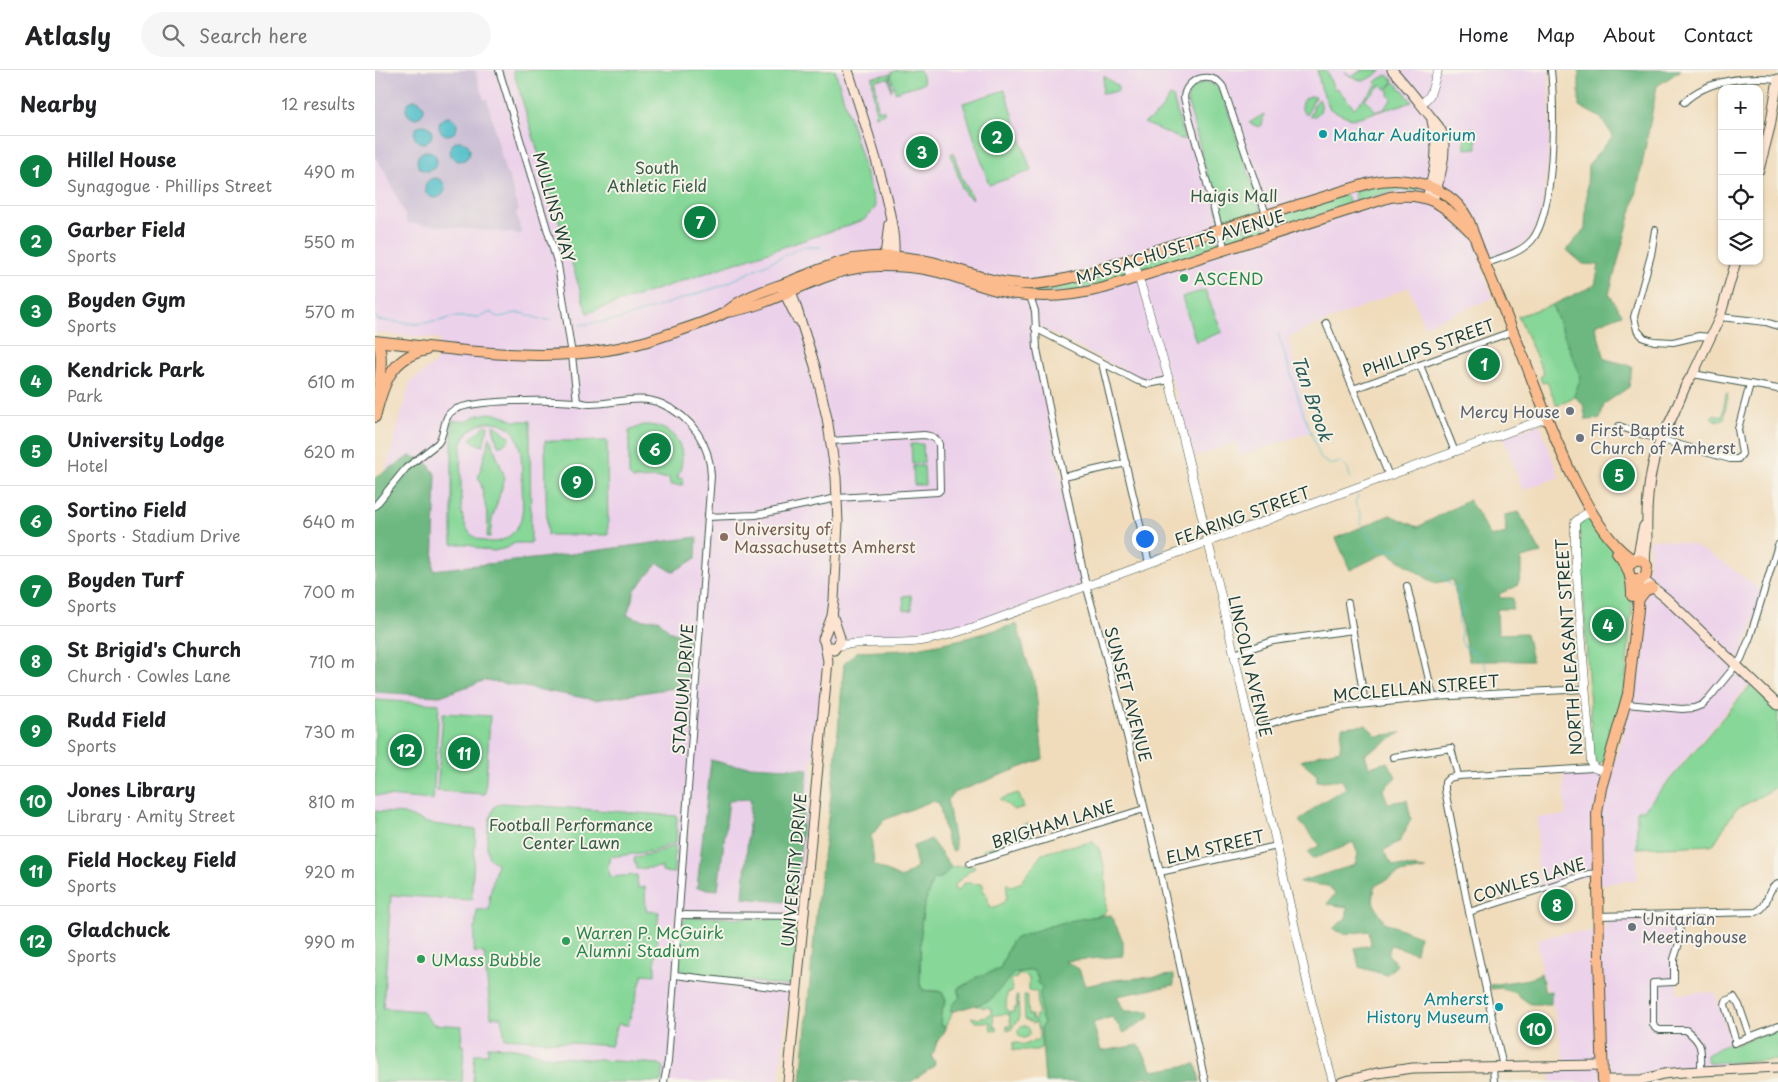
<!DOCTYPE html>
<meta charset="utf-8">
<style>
body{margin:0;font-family:"Playpen Sans",sans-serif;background:#f6f6f6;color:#202124}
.controls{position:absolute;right:15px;top:15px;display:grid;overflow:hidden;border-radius:10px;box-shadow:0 1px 4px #0004}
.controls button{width:45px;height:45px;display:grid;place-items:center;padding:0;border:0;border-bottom:1px solid #e0e0e0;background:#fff;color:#202124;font:25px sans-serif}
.you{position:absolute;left:769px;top:468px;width:18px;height:18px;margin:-12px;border:4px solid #fff;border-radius:50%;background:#1a73e8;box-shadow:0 0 0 8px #1a73e833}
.badge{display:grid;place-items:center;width:32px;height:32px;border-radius:50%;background:#0b8043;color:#fff;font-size:16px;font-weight:700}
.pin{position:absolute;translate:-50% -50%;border:2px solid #fff;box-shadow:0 1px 5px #0006}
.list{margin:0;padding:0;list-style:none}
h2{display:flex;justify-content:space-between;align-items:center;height:65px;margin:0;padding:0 20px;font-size:21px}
h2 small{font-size:16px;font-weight:400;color:#757577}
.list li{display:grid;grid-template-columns:32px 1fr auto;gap:15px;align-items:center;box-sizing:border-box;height:70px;padding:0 20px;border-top:1px solid #e0e0e0}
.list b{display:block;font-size:19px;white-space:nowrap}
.list p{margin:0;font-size:16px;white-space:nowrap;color:#757577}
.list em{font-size:16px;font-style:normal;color:#757577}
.icon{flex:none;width:28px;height:28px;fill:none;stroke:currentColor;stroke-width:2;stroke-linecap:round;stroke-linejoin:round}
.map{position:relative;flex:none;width:1403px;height:1012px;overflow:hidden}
header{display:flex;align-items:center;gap:30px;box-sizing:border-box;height:70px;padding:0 25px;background:#fff;border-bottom:1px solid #e0e0e0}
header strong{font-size:24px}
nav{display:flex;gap:28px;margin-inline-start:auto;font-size:18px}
.search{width:350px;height:45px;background:#f6f6f6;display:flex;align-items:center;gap:12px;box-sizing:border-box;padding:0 18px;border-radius:28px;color:#757577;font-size:19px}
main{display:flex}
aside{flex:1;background:#fff}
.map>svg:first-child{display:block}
.built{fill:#ecd1ea}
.industrial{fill:#cbbfd5}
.green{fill:#86d798;stroke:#528a66;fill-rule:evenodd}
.forest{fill:#6cb880;stroke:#467a5a}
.water{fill:#51bfca;stroke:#387e7f}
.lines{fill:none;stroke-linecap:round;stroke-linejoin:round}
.stream{stroke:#51bfca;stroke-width:1}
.minor-casing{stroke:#3e5548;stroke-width:8}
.tertiary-casing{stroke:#3e5548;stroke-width:9}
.secondary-casing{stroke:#3e5548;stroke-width:11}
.primary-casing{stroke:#3e5548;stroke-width:12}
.minor{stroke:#fff;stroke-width:6}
.tertiary{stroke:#fff;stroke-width:8}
.secondary{stroke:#fde4d1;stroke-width:9}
.primary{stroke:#fbbb8d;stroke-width:10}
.culture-dot{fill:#0f9aa8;stroke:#f7f3e8;stroke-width:2}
.leisure-dot{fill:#2e9e5b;stroke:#f7f3e8;stroke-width:2}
.worship-dot{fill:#6b7280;stroke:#f7f3e8;stroke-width:2}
.education-dot{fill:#8d6e63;stroke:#f7f3e8;stroke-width:2}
.labels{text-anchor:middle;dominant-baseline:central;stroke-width:4;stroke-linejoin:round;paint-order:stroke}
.culture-label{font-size:16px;fill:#0d838f;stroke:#f7f3e8;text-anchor:start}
.park-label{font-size:16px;fill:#345c48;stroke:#f7f3e8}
.street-label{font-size:16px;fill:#1f3d34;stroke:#f7f3e8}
.leisure-label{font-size:16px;fill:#27864d;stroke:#f7f3e8;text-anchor:start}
.worship-label{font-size:16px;fill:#5b616d;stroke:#f7f3e8;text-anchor:start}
.education-label{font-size:16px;fill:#785e54;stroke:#f7f3e8;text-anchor:start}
.water-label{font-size:18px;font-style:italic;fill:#2c5e5a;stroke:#f7f3e8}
</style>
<header>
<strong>Atlasly</strong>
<div class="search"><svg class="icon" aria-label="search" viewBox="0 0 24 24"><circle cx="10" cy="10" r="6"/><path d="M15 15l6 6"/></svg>Search here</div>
<nav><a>Home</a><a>Map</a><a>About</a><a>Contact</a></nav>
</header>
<main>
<aside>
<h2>Nearby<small>12 results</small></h2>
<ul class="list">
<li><span class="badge">1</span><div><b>Hillel House</b><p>Synagogue · Phillips Street</p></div><em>490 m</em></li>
<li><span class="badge">2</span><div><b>Garber Field</b><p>Sports</p></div><em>550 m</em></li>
<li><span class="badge">3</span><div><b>Boyden Gym</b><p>Sports</p></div><em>570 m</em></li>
<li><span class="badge">4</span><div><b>Kendrick Park</b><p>Park</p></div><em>610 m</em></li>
<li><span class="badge">5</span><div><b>University Lodge</b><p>Hotel</p></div><em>620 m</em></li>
<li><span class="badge">6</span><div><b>Sortino Field</b><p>Sports · Stadium Drive</p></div><em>640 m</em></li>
<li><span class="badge">7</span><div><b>Boyden Turf</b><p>Sports</p></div><em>700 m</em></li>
<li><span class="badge">8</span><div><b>St Brigid's Church</b><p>Church · Cowles Lane</p></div><em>710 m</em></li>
<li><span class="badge">9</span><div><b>Rudd Field</b><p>Sports</p></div><em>730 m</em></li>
<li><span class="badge">10</span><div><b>Jones Library</b><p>Library · Amity Street</p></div><em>810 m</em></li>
<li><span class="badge">11</span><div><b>Field Hockey Field</b><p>Sports</p></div><em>920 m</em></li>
<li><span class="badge">12</span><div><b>Gladchuck</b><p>Sports</p></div><em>990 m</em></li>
</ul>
</aside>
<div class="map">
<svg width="1403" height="1012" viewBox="0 0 1403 1012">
<rect width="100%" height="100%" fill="#f7f3e8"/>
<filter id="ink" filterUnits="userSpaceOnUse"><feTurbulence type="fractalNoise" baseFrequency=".02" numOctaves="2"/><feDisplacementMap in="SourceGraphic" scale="10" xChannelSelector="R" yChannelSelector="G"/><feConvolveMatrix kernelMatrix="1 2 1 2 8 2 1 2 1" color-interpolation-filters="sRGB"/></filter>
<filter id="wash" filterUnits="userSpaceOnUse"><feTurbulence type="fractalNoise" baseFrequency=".0096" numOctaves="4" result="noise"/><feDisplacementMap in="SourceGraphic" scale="20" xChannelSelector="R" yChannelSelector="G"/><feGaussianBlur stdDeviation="1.12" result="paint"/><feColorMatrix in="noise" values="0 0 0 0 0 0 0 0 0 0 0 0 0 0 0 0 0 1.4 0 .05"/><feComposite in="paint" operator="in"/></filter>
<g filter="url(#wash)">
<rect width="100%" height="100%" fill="#f0dcbb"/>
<g class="built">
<path d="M100,0H1174L1175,50L1173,92L1166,142L1162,154L1153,169L1147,175L1105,194L1118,228L1049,256L1034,217L913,267L935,362L866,386L861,372L816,388L796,307L780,310H768L656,253L661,286L708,514L614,549L574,561L521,570L479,571L454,583L447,605L404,1012H0V420L8,410L35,312L62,292L65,269L0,263V87L11,103L30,145L32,153L146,163L141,141L144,140L133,104H131L112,29L109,30Z"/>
<path d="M1165,354L1184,407L1148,420L1128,367Z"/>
<path d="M1275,469H1285L1319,475L1345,490L1389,522L1362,596L1377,611L1269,739L1262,740V810L1223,814V803L1166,819L1162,795L1163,747L1191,746L1188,701L1211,700L1234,706L1248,667L1252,644L1259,625L1265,585L1267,552L1265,545L1274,492Z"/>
<path d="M1304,844L1301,890L1302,924L1340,922L1364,999L1228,1012H1176L1175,999L1190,995L1179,938L1167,905L1162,869L1189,863L1230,862L1231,850L1233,847Z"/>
</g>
<path class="industrial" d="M0,0H100L109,30L112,29L131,104H133L144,140L141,142L147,164L32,153L30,145L11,103L0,87Z"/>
<g class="green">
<path d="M138,0H460L501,137L489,150L212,243Z"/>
<path d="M521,0H545L549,13L520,22L516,3Z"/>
<path d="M942,0H951L959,19L962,18L979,38L1002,15L1000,13L1001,11L1012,5L1019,11L1011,19L1006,15L990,29L1001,41L1010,39V37L1017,29L1013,25L1015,22L1012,20L1019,12L1028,20L1037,32L977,49L955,39L946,18Z"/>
<path d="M987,0H1007C993,12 984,14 970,2L977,7Z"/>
<path d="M515,4L517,19L516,21L514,8L500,10L503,40H509V43L501,46L497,7Z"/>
<path d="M729,6L743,16V21L727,24Z"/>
<path d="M829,12L840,15L847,23L886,140L885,142L848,155L845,151L812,29L817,18Z"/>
<path d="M630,20L656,101L614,115L588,33Z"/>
<path d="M795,26L798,27L809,68L808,70L769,53L783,44Z"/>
<path d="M936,26L940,27L932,45C923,39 925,28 936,26Z"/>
<path d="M944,29C949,38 945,46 935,47L939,35Z"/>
<path d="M889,44L887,55L884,57L874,53Z"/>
<path d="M1100,58L1102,78L1090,79L1089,59Z"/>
<path d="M578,82L587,108L598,129L591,125L587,118L576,84Z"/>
<path d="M1008,113L1044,117L1043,121C1022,118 1001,124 983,133L981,132L979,122Z"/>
<path d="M970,124L973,127L975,135L901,159C897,157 895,151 897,147Z"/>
<path d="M886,151L891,156L890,162L854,173L851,170V163Z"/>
<path d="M841,166L844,173V177L771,201H766L762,191Z"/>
<path d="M747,196L751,204L750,207L702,221L652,223L618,214L635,216Z"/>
<path d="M830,220L847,262L821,272L807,227Z"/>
<path d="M1177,235L1206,307L1199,326L1182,336L1172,312L1167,313L1165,307L1169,304L1143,246Z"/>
<path d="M1351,324H1353L1349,349L1346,351L1339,350L1336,347L1338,345L1347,347Z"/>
<path d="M113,343L124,344L139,351H155L156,473H140L132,478L119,481L105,479L94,474H77V351H93L101,346ZM112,352C149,350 146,384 147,410C147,423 149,437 146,450C141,462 131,472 117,472C84,471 86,439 86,415C86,403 85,389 86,376C90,363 98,356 112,352Z"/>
<path d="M111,355L113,356L108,376L100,373L95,369Z"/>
<path d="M120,355L136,368L131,373L123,376L118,356Z"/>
<path d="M268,355C300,354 316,380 302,408H308V415H295L294,408L258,409L254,405V361Z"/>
<path d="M115,367L130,408L117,449L115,467H112L113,449L105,409L103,408Z"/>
<path d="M170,371H232L233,465H172Z"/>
<path d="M536,374H548L549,393L537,394Z"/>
<path d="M538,396H549L550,415H539Z"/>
<path d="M1211,448L1216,450L1243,487L1248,492L1257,536L1250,616L1242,651C1234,662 1233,679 1228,692L1225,694L1220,692L1218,687L1204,453Z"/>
<path d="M536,525L537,540H529L528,526Z"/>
<path d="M1376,615L1403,640L1402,717L1360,740L1338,775L1262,778V740H1269Z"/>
<path d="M0,630L64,634L58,730L0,725Z"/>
<path d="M68,643L115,646L110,724L62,721Z"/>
<path d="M643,723L649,737L639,740L625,729Z"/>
<path d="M127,733L302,746L301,772L280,781L234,787L235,791L233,792L234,807L262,805L263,818L270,817L271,841L284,842L282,860L283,861L281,886H280V905L268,904L253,955L243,954L236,976L130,968L126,947H116L109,883L99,882V869L102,840H114L115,828H114L122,793C118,791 114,789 113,785C110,775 114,744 120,736Z"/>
<path d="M0,741L29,744L52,753L101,760L96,830L16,825L8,938L47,941L58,954L87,956L86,975L89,976L87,1012H0Z"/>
<path d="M653,753L658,768L635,775L631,761Z"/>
<path d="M631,772L632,776L609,784L608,779Z"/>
<path d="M718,772C733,783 731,822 731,840L729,844L672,857L639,869L636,872L625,899L600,908L595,913L585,916V927L576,942L577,943L575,949L570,957L565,955L566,943L571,931C566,916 560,923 548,920L544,912C545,883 543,834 559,809L568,807L575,797L599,795V799L595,800C590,807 584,809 579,816L580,820L583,821L589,813L608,814V822L611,823L615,838C631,834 634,830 631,813L636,816L645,813L667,784L690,777Z"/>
<path d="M300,775L299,803L287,802V797L261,799V793L259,792L260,787L281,783Z"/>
<path d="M314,847L418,849L421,850L423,855L417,913L410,916L311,903C308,901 306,900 304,897C301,888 306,864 307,854L310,849Z"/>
<path d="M658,900L668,918L667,949L669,952L666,958V978L661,980H638L639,972L650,975L660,970L662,971C666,965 664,958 661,952L658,954L650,949L649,925H652L654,945H657V949L660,950L661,945L663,944L662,921H654V908L650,905H642V908L636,909L637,922L632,923L631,938L633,942H639V938H642L641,926H643L644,950L640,953L636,960H632V956H636L634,944L618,945L619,957L622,958V961L616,960L615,952H600L596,947L604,949L606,947H613V945L617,944L616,939L612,937L608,938L607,936H601V934L614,931L639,903Z"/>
<circle cx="649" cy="962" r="6"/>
<path d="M1403,958V990L1334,993L1332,991V985L1355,972L1357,976Z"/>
<path d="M113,976C133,977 149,978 168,986L284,994L289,997L286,1012H98L100,984H113Z"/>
</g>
<g class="forest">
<path d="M1204,0H1306L1282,16L1262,121L1234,224L1247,244L1220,255L1230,289L1257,296L1254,317L1229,334L1225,349L1211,350L1208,334L1199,326L1206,307L1177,235L1220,215L1224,195L1208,194L1192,180L1210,158L1213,95L1238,66L1226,48L1204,36Z"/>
<path d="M35,386L51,391L61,405L58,500L166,488L322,467L321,488L298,502L283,493L260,520L252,545L268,550L283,549L296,562L315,568L311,616L220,630L111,610L65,626L0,622V408Z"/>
<path d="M1094,430L1116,467L1131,463L1130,445L1144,442L1166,483L1146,488V505L1142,516L1124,524L1125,528H1138V539H1122L1123,564L1151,563L1157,591H1094L1078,510L1059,513L1012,482L975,500L961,468L1015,445L1043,457Z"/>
<path d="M642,554L651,588L660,613L668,689L579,723L573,730V733L581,779L579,781H577L572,771L564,733L557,731L509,750L496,766L499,795L526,808L542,798L538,776L556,770L576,797L568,807L559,809L557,812L549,836L546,854L545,916L548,920L567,922L571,931L566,943L565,955L570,957C570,966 563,967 561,975C559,980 560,982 556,986L560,992L559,996L536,1012H426L442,834L460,694L469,594L481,582L532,580L588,569Z"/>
<path d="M991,655L1002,666L1026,663L990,684L994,697L1013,692L1021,707L1008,720L1013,733L1032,730L1036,749L1025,771L1008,781L1018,795L1051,799L1024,803L1000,816L998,832L1009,852L1044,866L1041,883L1016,875L1013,884L1022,895L1011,905L984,897L980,878L996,875L994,861L970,864L958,859L972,847V837L952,834L960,824L953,816L923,812L980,795L983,784L978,772L966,778L937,789L933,782L945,775L924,751L945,733L971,718L967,710L942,711V704L926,691L946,684L965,680L967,657Z"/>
<path d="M336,690L355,695L433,699L421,824L408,832L368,828L376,729L354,730L343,820L322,818Z"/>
<path d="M736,845L748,871V886L690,891L704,899L710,916L739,910L799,905V915L742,926L749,941H774L775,947L749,963L737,947L718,953L726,981L764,975L778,1001L821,994L825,1012H780L781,1008L775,1009L771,1007L756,1012H670L666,958L669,952L666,947L665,922L668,918L662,913L663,908L658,900L639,903L614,931L576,942C575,934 581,932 585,927L583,918L595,913L600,908L625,899L636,872L639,869C670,856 703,847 736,845Z"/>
<path d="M1166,903L1170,922L1176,921V934H1155L1140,923L1126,918L1116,919L1115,915L1154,909Z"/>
</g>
<g class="water">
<circle cx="40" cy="39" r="9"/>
<circle cx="73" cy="56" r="9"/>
<circle cx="48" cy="64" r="9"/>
<circle cx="85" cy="81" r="10"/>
<circle cx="52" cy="91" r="10"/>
<circle cx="60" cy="118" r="10"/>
</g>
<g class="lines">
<g class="stream">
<path d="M0,246L3,250L40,254L65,251L77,247H105L116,242L123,247C129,247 137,243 143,243C154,243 162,251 175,250"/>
<path d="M205,255L245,249L346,216L427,177H446"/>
<path d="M903,263L927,339L946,389L956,395L965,392L973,399L976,410"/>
<path d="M983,426L980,433L986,445L985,453L1003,478C1020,482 1023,481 1036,469L1076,515L1085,519L1081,526L1087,539L1083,550L1086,561V570L1089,576L1103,585L1110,595L1113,615"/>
</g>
</g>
</g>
<g filter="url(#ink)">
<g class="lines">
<g class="minor-casing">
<g id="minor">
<path d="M124,0L183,195L197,285L202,332"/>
<path d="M1309,32C1333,9 1372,6 1403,9"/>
<path d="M1280,160L1276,185L1259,247L1262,260L1269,268L1279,271L1298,272L1324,266L1336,267"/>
<path d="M850,180L809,28C810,8 837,0 848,17L898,165"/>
<path d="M1109,194C1125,188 1146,183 1157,170C1180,142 1180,36 1176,0"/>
<path d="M655,226L660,241L662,279L710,511L747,645L785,802L830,1012"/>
<path d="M1345,247L1391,252L1403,256"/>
<path d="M951,253L1014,406"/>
<path d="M660,258L763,311L773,314L794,310"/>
<path d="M727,293L774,493"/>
<path d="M1045,295L1080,382"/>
<path d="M1318,304L1403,319"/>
<path d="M978,319L1136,262"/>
<path d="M1244,356L1266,364L1355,389H1363L1367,384L1363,359L1375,314"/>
<path d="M689,407L751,393"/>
<path d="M0,436L31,398L63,373C71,363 67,346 79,340C99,329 175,330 200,332C205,332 210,334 215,334C239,334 265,324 287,334C317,347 335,374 336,406L293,991L289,1012"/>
<path d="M332,447L381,445L462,428L563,422L565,420L564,374C561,367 556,366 549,365L456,371"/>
<path d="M1032,516L1058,627"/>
<path d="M973,533L990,634"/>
<path d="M859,584L898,571L978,560"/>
<path d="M1251,634L1307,639L1319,638L1327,635L1335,627L1366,589L1375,567L1403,475"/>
<path d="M876,660L918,646L965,637L1058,627L1211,619"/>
<path d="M1018,687L1076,678L1083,706"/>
<path d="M595,793L769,739"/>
<path d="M785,802L902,776"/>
<path d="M1094,842L1213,804L1223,803"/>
<path d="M1304,844L1305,870L1299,889V912L1278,913V954L1280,958L1285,960H1311C1329,974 1326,980 1326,1001"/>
<path d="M304,845L429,846"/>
<path d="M1223,846L1381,842C1396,836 1389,820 1403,814"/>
<path d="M300,905L421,920"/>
<path d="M1361,972L1350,935L1351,931L1359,927L1364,935L1375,967"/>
<path d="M1359,973L1403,956"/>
<path d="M1118,997L1119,1012"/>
<path d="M1128,997L1094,842L1070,720V712L1074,708L1083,706L1218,698"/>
</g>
</g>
<g class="tertiary-casing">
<g id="tertiary">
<path d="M1047,34L1055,25L1063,0"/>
<path d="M758,188L794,310L845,521L937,934L958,1012"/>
<path d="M750,190L756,209"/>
<path d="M1216,441L1206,447L1200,452V481L1216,692L1219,698L1231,702"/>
<path d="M462,576C486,571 512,574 537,572C559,570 580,563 602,556L1172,348"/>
</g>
</g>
<g class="secondary-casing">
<g id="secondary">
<path d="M473,0C483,34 530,165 517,192"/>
<path d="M1017,0C1031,15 1043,31 1056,47C1061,54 1066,57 1068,66C1072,86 1064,111 1058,130"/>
<path d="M1384,100L1395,57L1403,9"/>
<path d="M1052,128C1060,99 1065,81 1057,51"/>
<path d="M512,192L510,187L514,153"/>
<path d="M414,214L440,296L452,348L461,407L463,453L459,530L457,546L448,569L452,577H461"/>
<path d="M407,218L422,249"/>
<path d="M1261,489C1266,479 1265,467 1269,456"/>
<path d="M1271,494C1269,485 1272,477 1272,468C1271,435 1273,400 1286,369C1291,359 1297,349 1301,338C1307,327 1309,314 1318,304L1345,247L1361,191"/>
<path d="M1267,509L1291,528L1403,635"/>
<path d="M458,547L465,568L464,573L459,580"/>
<path d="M1228,1010H1266L1288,1004L1308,1002L1403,997"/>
<path d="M413,1012L453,591L450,575"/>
<path d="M967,1012L1002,1003L1038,998L1228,995"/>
</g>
</g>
<g class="primary-casing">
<g id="primary">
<path d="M351,242C405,235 450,195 506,196C524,196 545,197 563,202C587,208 611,219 635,223C667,229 698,226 729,218L1015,127C1053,121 1070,135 1095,161"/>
<path d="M0,271C95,281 195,299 288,266C308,259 332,253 351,242C355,239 359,236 363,233C381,222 402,217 421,209C440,202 458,193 479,189C505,185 532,186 557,192C590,201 622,216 658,214C700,211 742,193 782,180C853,157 924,134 995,113C1036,103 1087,119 1098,163C1114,205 1131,245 1148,286C1169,339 1211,463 1259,490"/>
<path d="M2,328C4,309 9,289 3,272"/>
<path d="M0,347C8,315 16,287 51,280"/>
<path d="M1242,483C1254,497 1257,508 1257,526"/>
<path d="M1255,494C1261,487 1268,489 1272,496L1271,506L1267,509H1261"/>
<path d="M1264,529L1270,521L1277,518"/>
<path d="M1228,1012L1224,886L1222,743L1226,718L1253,624L1261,553C1265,536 1262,525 1265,509"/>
</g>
</g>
<use href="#minor" class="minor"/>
<use href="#tertiary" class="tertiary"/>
<use href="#secondary" class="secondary"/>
<use href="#primary" class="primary"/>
</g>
</g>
<g class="culture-dot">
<circle cx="948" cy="64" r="5"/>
<circle cx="1124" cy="937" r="5"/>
</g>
<g class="leisure-dot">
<circle cx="809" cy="208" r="5"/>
<circle cx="191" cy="871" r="5"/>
<circle cx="46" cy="889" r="5"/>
</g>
<g class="worship-dot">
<circle cx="1195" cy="341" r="5"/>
<circle cx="1205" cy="368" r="5"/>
<circle cx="1257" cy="857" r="5"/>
</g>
<circle class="education-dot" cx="349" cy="467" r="5"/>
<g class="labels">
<g class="culture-label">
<text x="958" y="64">Mahar Auditorium</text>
<text x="1114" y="928" text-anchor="end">Amherst<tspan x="1114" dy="18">History Museum</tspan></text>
</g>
<g class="park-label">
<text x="282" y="97">South<tspan x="282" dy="18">Athletic Field</tspan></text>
<text x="859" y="125">Haigis Mall</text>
<text x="196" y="754">Football Performance<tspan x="196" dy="18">Center Lawn</tspan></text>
</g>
<g class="street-label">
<text transform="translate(180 137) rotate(74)">MULLINS WAY</text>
<text transform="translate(805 176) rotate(-17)">MASSACHUSETTS AVENUE</text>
<text transform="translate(1053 277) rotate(-20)">PHILLIPS STREET</text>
<text transform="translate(867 445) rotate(-20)">FEARING STREET</text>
<text transform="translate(1193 577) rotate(-94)">NORTH PLEASANT STREET</text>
<text transform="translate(876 596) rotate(77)">LINCOLN AVENUE</text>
<text transform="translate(1041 617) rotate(-5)">MCCLELLAN STREET</text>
<text transform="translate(307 619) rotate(-86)">STADIUM DRIVE</text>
<text transform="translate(754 624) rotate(75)">SUNSET AVENUE</text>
<text transform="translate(678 753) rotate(-17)">BRIGHAM LANE</text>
<text transform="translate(840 776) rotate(-13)">ELM STREET</text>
<text transform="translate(418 800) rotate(-85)">UNIVERSITY DRIVE</text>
<text transform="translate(1154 809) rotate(-17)">COWLES LANE</text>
</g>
<g class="leisure-label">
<text x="819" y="208">ASCEND</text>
<text x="201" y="862">Warren P. McGuirk<tspan x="201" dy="18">Alumni Stadium</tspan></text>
<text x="56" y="889">UMass Bubble</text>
</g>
<g class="worship-label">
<text x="1185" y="341" text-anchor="end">Mercy House</text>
<text x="1215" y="359">First Baptist<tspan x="1215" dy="18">Church of Amherst</tspan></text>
<text x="1267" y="848">Unitarian<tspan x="1267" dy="18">Meetinghouse</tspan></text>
</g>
<g class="education-label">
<text x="359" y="458">University of<tspan x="359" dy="18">Massachusetts Amherst</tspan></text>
</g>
<g class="water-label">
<text transform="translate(938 328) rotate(71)">Tan Brook</text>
</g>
</g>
</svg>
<div class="controls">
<button>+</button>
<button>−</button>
<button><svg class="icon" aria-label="locate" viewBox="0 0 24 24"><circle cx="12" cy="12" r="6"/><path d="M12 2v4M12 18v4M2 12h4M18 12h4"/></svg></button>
<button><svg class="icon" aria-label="layers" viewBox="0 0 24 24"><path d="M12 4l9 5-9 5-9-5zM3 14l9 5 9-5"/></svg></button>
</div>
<div class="you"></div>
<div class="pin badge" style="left:1109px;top:294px">1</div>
<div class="pin badge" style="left:622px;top:67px">2</div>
<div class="pin badge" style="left:547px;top:82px">3</div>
<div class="pin badge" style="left:1233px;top:555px">4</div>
<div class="pin badge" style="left:1244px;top:405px">5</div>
<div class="pin badge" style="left:280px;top:379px">6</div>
<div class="pin badge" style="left:325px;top:152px">7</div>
<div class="pin badge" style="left:1182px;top:835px">8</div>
<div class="pin badge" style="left:202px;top:412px">9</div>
<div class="pin badge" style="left:1161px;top:959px">10</div>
<div class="pin badge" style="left:89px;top:683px">11</div>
<div class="pin badge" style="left:31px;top:680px">12</div>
</div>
</main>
